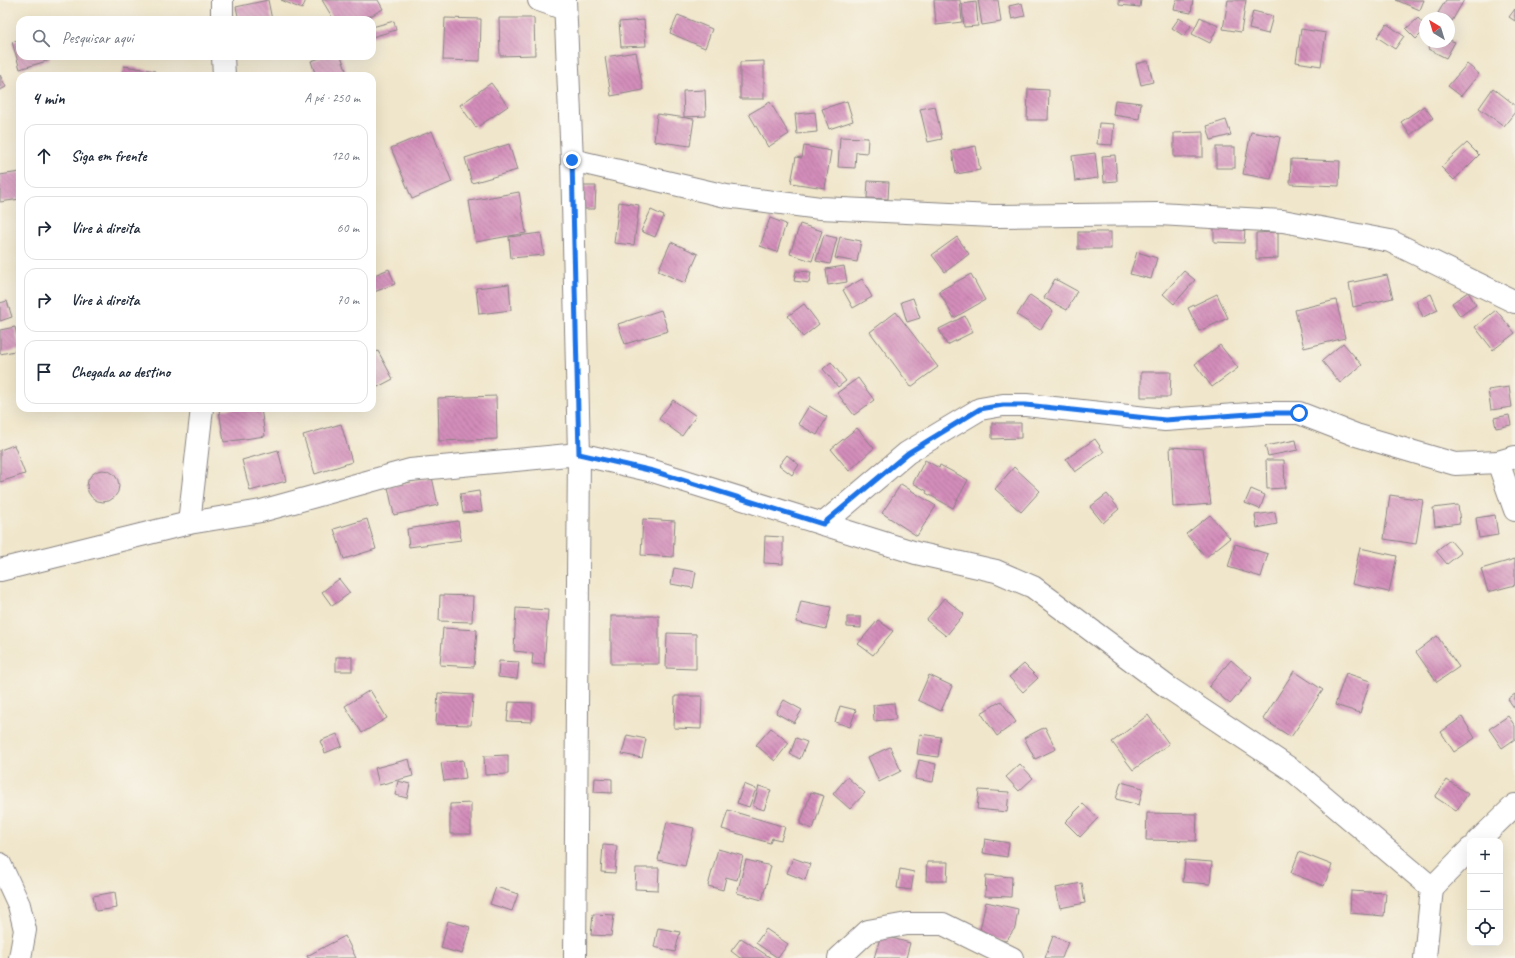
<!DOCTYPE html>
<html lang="pt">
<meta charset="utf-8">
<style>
body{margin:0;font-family:Caveat,sans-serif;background:#f2f2f3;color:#1f2937}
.controls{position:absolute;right:12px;bottom:12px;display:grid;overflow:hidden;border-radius:8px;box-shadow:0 4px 16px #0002}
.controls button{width:36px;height:36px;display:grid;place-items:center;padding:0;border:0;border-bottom:1px solid #e0e1e3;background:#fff;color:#1f2937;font:20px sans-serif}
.compass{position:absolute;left:1419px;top:12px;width:36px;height:36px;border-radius:50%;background:#fff;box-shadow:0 4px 16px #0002;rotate:322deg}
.stop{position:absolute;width:12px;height:12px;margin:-9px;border:3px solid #1a73e8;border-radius:50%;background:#fff}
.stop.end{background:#1a73e8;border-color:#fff;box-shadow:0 1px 4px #0008}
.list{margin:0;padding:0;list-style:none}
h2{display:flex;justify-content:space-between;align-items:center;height:52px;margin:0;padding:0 16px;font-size:17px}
h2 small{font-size:13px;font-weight:400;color:#747a83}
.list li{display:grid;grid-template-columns:26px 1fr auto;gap:12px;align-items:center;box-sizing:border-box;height:64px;margin:0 8px 8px;padding:0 8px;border:1px solid #e0e1e3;border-radius:12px}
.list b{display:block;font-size:15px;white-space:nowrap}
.list em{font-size:13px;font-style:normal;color:#747a83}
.icon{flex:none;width:22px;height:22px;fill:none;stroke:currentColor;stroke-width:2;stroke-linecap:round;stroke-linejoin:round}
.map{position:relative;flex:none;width:1515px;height:958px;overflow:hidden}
.search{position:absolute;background:#fff;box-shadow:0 4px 16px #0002;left:16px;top:16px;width:360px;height:44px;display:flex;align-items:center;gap:10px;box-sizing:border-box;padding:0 14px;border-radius:12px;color:#747a83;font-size:15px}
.panel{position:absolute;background:#fff;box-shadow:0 4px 16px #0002;left:16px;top:72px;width:360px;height:340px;border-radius:12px}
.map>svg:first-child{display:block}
.building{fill:url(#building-back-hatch)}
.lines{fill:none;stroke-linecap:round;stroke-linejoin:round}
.minor-casing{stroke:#898483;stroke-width:24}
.minor{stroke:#fff;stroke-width:22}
.route{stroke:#1a73e8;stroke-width:5}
</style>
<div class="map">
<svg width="1515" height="958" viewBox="0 0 1515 958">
<defs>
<pattern id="building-back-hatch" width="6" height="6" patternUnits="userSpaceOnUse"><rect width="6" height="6" fill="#d38dba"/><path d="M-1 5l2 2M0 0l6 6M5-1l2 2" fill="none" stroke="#ab7398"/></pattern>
</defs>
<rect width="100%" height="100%" fill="#f7f3e8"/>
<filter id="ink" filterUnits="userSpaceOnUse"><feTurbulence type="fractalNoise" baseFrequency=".025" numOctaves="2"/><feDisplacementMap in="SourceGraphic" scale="8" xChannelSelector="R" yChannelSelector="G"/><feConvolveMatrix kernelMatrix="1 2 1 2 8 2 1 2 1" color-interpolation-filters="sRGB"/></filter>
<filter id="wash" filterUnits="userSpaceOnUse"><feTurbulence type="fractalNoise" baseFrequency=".012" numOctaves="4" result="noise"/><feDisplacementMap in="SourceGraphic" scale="16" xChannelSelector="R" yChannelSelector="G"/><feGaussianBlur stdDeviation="0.9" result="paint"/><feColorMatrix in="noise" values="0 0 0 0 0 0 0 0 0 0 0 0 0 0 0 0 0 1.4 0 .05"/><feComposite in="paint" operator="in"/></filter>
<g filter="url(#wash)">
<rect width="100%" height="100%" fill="#f0e6cb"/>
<g id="blocks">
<g class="building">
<path d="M268,0L272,20H239L236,7Z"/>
<path d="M281,0H306L302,9Z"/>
<path d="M322,0H378L383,9L363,20H334Z"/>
<path d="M934,0H960L962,22L936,25Z"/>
<path d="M978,0H998L1001,22L982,25Z"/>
<path d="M1119,0H1141L1140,7L1119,5Z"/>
<path d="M1176,0H1193L1191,13L1174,10Z"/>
<path d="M1228,0H1246L1241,32L1223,29Z"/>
<path d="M1396,0H1424L1420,10Z"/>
<path d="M1446,0H1464L1452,21L1449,18L1438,13Z"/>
<path d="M976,2L978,26L964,27L962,4Z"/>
<path d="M1022,3L1025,16L1012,19L1009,6Z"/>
<path d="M1515,9V21L1509,17Z"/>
<path d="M1253,11L1273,16L1268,34L1249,29Z"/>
<path d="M678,15L712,29L705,48L670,33Z"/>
<path d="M1200,17L1218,26L1210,43L1192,34Z"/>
<path d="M445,18L481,19L480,61L443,60Z"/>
<path d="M499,18H534L535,55L500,56Z"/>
<path d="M1179,18L1191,26L1184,36L1172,28Z"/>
<path d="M1418,18L1425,26V30L1416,39L1406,29Z"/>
<path d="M644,20L646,46L621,47L619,22Z"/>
<path d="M394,21L396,30L372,37V27Z"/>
<path d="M1387,24L1404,36L1395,49L1377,37Z"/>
<path d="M1301,29L1326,33L1321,66L1296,62Z"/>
<path d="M20,39V56H48L50,60L20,69L12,42Z"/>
<path d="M1449,40L1455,42L1446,58L1428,49L1432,42H1449Z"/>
<path d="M636,52L643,90L611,96L605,57Z"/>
<path d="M326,56H341L348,76H316L311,61Z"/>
<path d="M764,61V99H740V62Z"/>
<path d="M1148,61L1153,82L1141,85L1136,64Z"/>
<path d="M1467,64L1479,74L1461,96L1448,86Z"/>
<path d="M124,66L155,71L154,76H122Z"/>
<path d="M0,75L6,87L0,90Z"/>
<path d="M491,83L508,106L476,128L460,105Z"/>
<path d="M1493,88L1515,105V112L1504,126L1479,108Z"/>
<path d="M1028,89L1049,90L1048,120H1027Z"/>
<path d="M705,90L706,116L684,117L683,91Z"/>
<path d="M1115,100L1141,103L1139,119L1113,115Z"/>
<path d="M847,101L853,121L829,129L822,109Z"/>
<path d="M770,102L789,134L768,147L749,114Z"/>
<path d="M935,106L942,139L928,142L920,109Z"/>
<path d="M1424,106L1433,118L1410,135L1401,122Z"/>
<path d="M815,112L817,132L797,134L795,114Z"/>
<path d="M657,114L694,119L690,146L654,141Z"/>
<path d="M1226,120L1231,135L1211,140L1207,126Z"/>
<path d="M1099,123L1114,124L1112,145L1097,144Z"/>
<path d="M432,131L452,182L412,199L391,148Z"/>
<path d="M1203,132V157H1174V133Z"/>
<path d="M1251,132L1280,137L1271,179L1243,174Z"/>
<path d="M840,137L868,138L867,153L856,152L855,168L838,167Z"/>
<path d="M1467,143L1479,155L1454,180L1441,167Z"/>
<path d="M509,144L517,170L472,183L465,158Z"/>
<path d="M804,146L831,151L825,188L791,183L796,157L802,158Z"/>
<path d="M976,146L980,170L956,174L952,151Z"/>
<rect x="1216" y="147" width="19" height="21"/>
<path d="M1095,153L1098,178L1075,181L1072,156Z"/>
<path d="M1115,155L1117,181L1104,182L1102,156Z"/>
<path d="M1291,159L1340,161L1339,186L1290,184Z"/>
<path d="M20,172V199L0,202V175Z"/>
<path d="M868,181L889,182L888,199L867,198Z"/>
<path d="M583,186H596L595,209H582Z"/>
<path d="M519,192L526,233L476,242L469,201Z"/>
<path d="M619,202L639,205L634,245L614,243Z"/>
<path d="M651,210L664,216L655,237L641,231Z"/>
<path d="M770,218L786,224L777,252L760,246Z"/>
<path d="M800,224L822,231L812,261L790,254Z"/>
<path d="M1214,228L1245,229L1244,243L1214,242Z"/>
<rect x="1078" y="232" width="33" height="17"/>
<path d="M1278,232V258L1256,259V233Z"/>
<path d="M541,233L544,255L511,258L509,237Z"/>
<path d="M824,235L837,238L830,264L816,261Z"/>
<path d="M840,237L861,241L857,262L835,258Z"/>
<path d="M957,237L969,254L945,272L932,255Z"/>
<path d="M671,242L698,254L685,283L658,271Z"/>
<path d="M1137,252L1157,258L1151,279L1130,274Z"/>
<path d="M844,266L847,282L828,285L826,269Z"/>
<path d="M389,269L395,284L374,292L372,288V276Z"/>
<path d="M796,271L811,272L809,283L794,281Z"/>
<path d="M1184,271L1195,280L1174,304L1163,294Z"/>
<path d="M971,274L985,300L954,318L939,291Z"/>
<path d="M1387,275L1393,298L1353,307L1349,283Z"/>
<path d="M862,279L872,297L853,308L843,290Z"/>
<path d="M1055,279L1077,291L1067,310L1044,298Z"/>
<path d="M509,284L511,310L479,314L476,288Z"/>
<path d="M1468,292L1476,305L1460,316L1452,303Z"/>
<path d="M1217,294L1228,318L1199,331L1188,308Z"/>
<path d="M1431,294L1438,310L1423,317L1416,301Z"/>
<path d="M1030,295L1053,311L1040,330L1017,315Z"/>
<path d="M913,298L920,318L907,322L901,302Z"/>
<path d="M1336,300L1345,338L1304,348L1295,310Z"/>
<path d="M7,301L12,317L0,321V303Z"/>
<path d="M804,304L819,324L803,337L788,316Z"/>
<path d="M661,310L668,331L625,344L618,324Z"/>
<path d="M1496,310L1515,333L1493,350L1475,327Z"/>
<path d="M896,312L938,367L911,387L870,332Z"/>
<path d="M965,316L973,332L947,345L939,329Z"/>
<path d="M15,327L20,350L0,354V330Z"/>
<path d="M1343,343L1362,365L1340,383L1322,361Z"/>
<path d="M1220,345L1238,368L1212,387L1195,364Z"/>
<path d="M378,351L393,379L372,390V355Z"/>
<path d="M831,362L846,381L838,387L823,369Z"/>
<path d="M1141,372H1171L1170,397H1141Z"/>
<path d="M858,378L874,400L854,415L837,393Z"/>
<path d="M1509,387L1512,407L1491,410L1488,390Z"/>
<path d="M496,396L497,439L439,441L438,398Z"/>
<path d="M673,400L696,416L682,436L659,419Z"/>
<path d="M809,406L827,417L817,435L798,424Z"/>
<path d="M234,408H261L265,436L224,442L219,410Z"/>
<path d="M1509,415L1511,425L1496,428L1494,418Z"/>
<path d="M992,423H1021V438L992,439Z"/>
<path d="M341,424L352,462L315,474L303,435Z"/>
<path d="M857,428L874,448L849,471L831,449Z"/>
<path d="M1095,439L1104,452L1075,472L1066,459Z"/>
<path d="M1296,440L1298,450L1268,456L1265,446Z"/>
<path d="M14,445L25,474L0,482V450Z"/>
<path d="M1170,447L1203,449L1211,504L1173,507Z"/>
<path d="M278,450L286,481L250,491L242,460Z"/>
<path d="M787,455L799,465L792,475L779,465Z"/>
<path d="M925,460L939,468L940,465L968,480L953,508L926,493L927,491L913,483Z"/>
<path d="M1266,460H1284L1285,488L1267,489Z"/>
<path d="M1014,467L1040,491L1021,512L995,489Z"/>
<circle cx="103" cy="486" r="16"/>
<path d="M432,477L438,505L394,515L388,487Z"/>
<path d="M901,484L936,506L917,536L882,513Z"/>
<path d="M1251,489L1265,495L1260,509L1245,503Z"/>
<path d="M479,491L482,511L463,513L460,494Z"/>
<path d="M1107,494L1119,509L1103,523L1090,507Z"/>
<path d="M1390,495L1423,500L1416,544L1384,539Z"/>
<path d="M1458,505L1460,523L1435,526L1433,508Z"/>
<path d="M1275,512L1277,524L1257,528L1255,515Z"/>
<path d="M1210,515L1230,538L1206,557L1186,534Z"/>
<path d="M1495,515L1498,535L1479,538L1476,518Z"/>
<path d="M367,519L376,549L344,559L334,529Z"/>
<path d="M643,519L675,521L673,557L641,555Z"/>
<path d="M458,521L461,540L409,547L407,529Z"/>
<path d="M765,536L783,537V564L764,563Z"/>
<path d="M1450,540L1461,553L1447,564L1436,551Z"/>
<path d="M1235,544L1268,554L1261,577L1228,567Z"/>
<path d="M1360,548L1397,556L1389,592L1352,584Z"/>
<path d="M1515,559V585L1488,592L1481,569Z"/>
<path d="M674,568L696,572L693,588L671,584Z"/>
<path d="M339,579L350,593L332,606L322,592Z"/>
<path d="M440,595L473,596L472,622L439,621Z"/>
<path d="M944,598L964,614L946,636L926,620Z"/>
<path d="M801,601L831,607L826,629L796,622Z"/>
<path d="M516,608L548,610L544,665L532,664L533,653L514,651Z"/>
<rect x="611" y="616" width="48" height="48"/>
<path d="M847,617H861V628L847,627Z"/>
<path d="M878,620L893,631L873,655L858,644Z"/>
<path d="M443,628L477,630L474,667L440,665Z"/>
<path d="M667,633L696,634V669L666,668Z"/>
<path d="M1437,636L1459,667L1437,682L1416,652Z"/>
<rect x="336" y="657" width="16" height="14"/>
<path d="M1231,660L1252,678L1230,704L1209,686Z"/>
<path d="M499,661L519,662L517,679L498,677Z"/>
<path d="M1024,664L1038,678L1023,692L1009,677Z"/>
<path d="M1294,671L1323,690L1291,737L1263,719Z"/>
<path d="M1346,673L1370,681L1360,713L1335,705Z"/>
<path d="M929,675L952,686L941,711L918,700Z"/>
<path d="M370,690L387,718L362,733L345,706Z"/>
<path d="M438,693L473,695L471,725L436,724Z"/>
<path d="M1515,694V709L1508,699Z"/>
<path d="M675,696H702L701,729L674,728Z"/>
<path d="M784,700L802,710L794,723L776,713Z"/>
<path d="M1001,701L1016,722L997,736L981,713Z"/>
<path d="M509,702L533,703L532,722L507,721Z"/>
<path d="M894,703L896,719L874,721L873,705Z"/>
<path d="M840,706L856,710L850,727L835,722Z"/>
<path d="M1148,715L1169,744L1133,770L1112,742Z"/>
<path d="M1508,716L1515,726V739L1502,748L1489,729Z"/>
<path d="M1462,717L1475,738L1454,752L1441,732Z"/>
<path d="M1045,727L1056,749L1035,759L1024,738Z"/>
<path d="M771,728L789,743L775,761L756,745Z"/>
<path d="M337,734L342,746L325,753L320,741Z"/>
<path d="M920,734L941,737L938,757L917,754Z"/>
<path d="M627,735L646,739L642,758L622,754Z"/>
<path d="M796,738L807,742L800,759L790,754Z"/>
<path d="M890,747L901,771L879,782L868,757Z"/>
<path d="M508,755V774L485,775L484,756Z"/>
<path d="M409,759L413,776L379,785L375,768Z"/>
<path d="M463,760L466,778L444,781L441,763Z"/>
<path d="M919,760L936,764L933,782L915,779Z"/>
<path d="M1020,764L1033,778L1019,791L1006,777Z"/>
<path d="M847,777L865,793L850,809L833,794Z"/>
<path d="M595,778L612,779V793L594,792Z"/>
<path d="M1447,780L1468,794L1456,811L1435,797Z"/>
<path d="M398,781L410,784L407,798L395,795Z"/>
<path d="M1121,782L1143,788L1139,805L1116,799Z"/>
<path d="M744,784L756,789L749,807L737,803Z"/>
<path d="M759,786L771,790L764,810L753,806Z"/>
<path d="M979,790L1009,792L1007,812L977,809Z"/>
<path d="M811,792L824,796L813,829L800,824Z"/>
<path d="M471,803V834H450V804Z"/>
<path d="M1083,804L1098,818L1080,837L1065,822Z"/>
<path d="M728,810L785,827L781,840L772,838L770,843L722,829Z"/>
<path d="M1147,813L1197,814L1196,841L1146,840Z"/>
<path d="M667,822L694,828L685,866L658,860Z"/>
<path d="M985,839L1009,843L1007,857L983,853Z"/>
<path d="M603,845L617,846L615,873L601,872Z"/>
<path d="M718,849L743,856L737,880L726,877L723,890L708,886Z"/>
<path d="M1299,852L1332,865L1324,886L1291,873Z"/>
<path d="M793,858L810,864L805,880L787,873Z"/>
<path d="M746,860L771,866L762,900L737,893Z"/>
<path d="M1185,860L1212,862L1210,884L1183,882Z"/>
<path d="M927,862H948L947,881H926Z"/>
<path d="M636,868H659L658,890L635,889Z"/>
<path d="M900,869L914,872L911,890L897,888Z"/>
<path d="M986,875L1012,877L1011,897L985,896Z"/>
<path d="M1082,883L1085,903L1060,908L1056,888Z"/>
<path d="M496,887L518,894L512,911L490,904Z"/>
<path d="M1351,891L1386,893L1384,916L1350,913Z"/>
<path d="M115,892L117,908L96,911L93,896Z"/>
<path d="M986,902L1018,909L1015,928L1006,941L979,935Z"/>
<path d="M593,914L614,915L611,936L591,935Z"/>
<path d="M448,921L470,927L462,954L441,948Z"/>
<path d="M658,928L680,932L675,952L654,947Z"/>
<path d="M766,929L788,944L778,958L756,943Z"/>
<path d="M881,935L910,943L906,958H874Z"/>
<path d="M345,936L356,958H308L307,956Z"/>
<path d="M1053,936L1068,942L1062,958H1045Z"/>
<path d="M741,938L771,958H740L731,951Z"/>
</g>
</g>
</g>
<g filter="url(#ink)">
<use href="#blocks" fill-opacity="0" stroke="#898483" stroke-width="1"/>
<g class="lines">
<g class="minor-casing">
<g id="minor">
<path d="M222,0V20"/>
<path d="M539,0L565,9"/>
<path d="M565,0L572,160L579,454L575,958"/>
<path d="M223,56L224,76"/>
<path d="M572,160L726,196L820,208L993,216L1159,214L1283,221L1390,241L1515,302"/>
<path d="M1498,462L1515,510"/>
<path d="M189,523L202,408"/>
<path d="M823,524L907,453L980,409L1003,405H1026L1165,420L1264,413H1299L1356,435L1455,464L1498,462L1515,457"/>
<path d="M0,570L189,523L261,511L410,470L579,454L653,471L916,553L996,571L1033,587L1169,688L1295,772L1432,888L1470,849"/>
<path d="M1478,841L1515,805"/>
<path d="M0,864L19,905L25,930L20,958"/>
<path d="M839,958L868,931L907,924H943L1012,958"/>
<path d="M1425,958L1432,888"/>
</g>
</g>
<use href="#minor" class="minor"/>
</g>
</g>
<g class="lines" filter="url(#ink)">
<path class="route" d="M572,160L579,454L653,471L823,524L908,453L980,409L1003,405H1026L1165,420L1264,413H1299"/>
</g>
</svg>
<div class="controls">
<button>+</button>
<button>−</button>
<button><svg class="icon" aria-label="locate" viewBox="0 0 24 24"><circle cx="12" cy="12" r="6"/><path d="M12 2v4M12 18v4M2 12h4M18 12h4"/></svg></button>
</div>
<svg class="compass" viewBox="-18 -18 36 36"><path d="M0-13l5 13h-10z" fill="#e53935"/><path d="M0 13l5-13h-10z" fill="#747a83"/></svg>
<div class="stop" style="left:1299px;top:413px"></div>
<div class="stop end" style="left:572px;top:160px"></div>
<div class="search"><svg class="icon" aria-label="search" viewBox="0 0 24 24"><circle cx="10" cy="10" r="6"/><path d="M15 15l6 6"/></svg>Pesquisar aqui</div>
<section class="panel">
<h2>4 min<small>A pé · 250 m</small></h2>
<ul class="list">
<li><svg class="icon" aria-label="ahead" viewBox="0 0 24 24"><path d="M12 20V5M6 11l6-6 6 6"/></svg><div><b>Siga em frente</b></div><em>120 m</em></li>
<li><svg class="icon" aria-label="right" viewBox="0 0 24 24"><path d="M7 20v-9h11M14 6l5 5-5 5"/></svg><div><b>Vire à direita</b></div><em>60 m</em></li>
<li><svg class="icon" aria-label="right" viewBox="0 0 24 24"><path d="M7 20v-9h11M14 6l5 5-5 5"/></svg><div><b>Vire à direita</b></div><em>70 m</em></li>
<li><svg class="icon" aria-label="arrive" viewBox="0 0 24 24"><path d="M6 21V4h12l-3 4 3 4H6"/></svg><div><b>Chegada ao destino</b></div></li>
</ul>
</section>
</div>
